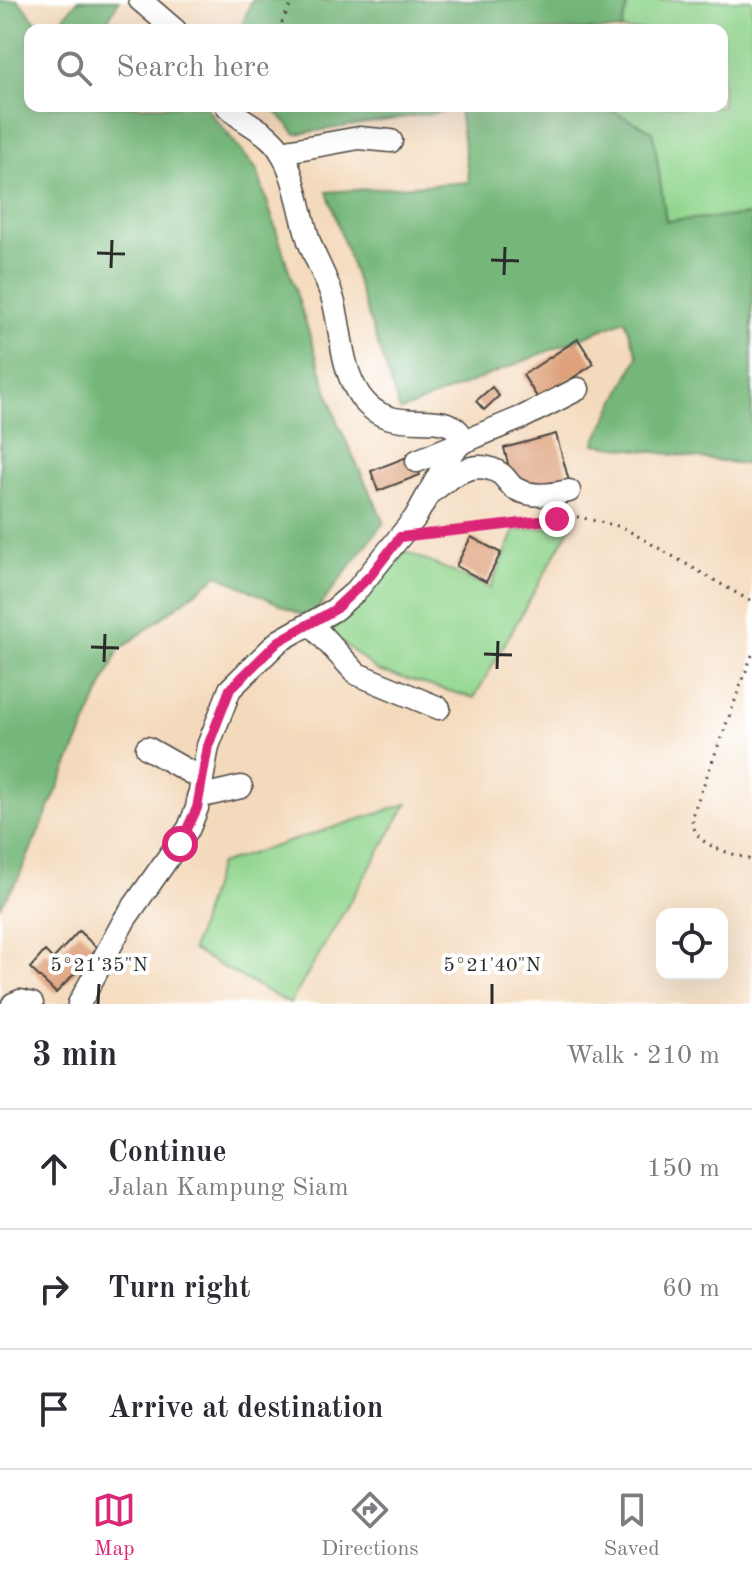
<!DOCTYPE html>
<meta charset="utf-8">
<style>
body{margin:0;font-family:"Old Standard TT",serif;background:#f2f2f3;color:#2b2b33}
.controls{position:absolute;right:24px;bottom:24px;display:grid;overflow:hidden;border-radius:16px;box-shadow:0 8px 32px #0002}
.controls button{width:72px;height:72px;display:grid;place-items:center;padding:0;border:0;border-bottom:2px solid #e1e1e2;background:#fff;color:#2b2b33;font:40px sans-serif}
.stop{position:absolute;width:24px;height:24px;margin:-18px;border:6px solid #db2777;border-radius:50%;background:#fff}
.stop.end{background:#db2777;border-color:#fff;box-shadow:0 2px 8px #0008}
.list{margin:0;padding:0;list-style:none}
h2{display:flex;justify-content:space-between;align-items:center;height:104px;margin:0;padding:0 32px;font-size:34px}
h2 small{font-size:26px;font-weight:400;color:#7c7c81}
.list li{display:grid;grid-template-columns:52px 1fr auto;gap:24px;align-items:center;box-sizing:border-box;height:120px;padding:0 32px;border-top:2px solid #e1e1e2}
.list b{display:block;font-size:30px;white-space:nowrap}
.list p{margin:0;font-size:26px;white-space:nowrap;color:#7c7c81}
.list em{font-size:26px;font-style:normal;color:#7c7c81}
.icon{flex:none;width:44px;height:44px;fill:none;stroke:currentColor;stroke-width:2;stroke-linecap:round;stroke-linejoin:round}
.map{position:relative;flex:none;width:752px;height:1004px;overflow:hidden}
.search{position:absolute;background:#fff;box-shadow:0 8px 32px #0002;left:24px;right:24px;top:24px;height:88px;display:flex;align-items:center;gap:20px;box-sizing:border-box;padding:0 28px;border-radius:16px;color:#7c7c81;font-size:30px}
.sheet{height:464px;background:#fff}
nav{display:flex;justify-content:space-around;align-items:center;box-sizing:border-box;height:112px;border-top:2px solid #e1e1e2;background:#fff;font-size:22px;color:#7c7c81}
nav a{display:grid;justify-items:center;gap:4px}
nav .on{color:#db2777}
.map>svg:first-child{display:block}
.green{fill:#92d68e;stroke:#5e805c;stroke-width:2}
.forest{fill:#75b779;stroke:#507152;stroke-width:2}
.building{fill:#dea17c}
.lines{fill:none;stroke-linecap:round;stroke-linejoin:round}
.minor-casing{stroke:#494541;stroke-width:25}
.path{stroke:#494541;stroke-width:3;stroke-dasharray:2 6;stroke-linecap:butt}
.minor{stroke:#fff;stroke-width:22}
.route{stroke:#db2777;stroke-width:10}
.ticks{fill:none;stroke:#2b2b2b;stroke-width:3}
.ticks-label{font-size:20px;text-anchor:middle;fill:#2b2b2b;stroke:#fff;stroke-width:8;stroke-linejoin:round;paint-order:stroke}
</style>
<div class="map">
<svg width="752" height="1004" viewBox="0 0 752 1004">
<rect width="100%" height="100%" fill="#fff"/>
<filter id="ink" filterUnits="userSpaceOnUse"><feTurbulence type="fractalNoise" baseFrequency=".0125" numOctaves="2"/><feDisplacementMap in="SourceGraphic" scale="16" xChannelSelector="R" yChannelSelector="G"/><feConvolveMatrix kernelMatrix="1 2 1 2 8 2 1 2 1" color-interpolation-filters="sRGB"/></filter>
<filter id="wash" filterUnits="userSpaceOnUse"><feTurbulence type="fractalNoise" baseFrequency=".006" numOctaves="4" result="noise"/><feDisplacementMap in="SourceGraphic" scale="32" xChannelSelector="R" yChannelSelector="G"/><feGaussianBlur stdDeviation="1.8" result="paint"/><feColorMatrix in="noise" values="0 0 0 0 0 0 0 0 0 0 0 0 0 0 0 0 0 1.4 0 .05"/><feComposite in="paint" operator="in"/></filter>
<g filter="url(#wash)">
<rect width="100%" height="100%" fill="#f4dabc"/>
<g class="green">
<path d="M629,0H752V215L666,221L653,131L601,106H722V30H621Z"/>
<path d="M572,525L474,698L378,671L330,633L404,551L490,588L515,531Z"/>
<path d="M407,804L290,1004L192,950L219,864Z"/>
</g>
<g class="forest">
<path d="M0,0H18L43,30H30V106H205L257,170L338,424L384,522L310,619L218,575L118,651L18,879L0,906Z"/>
<path d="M78,0H119L102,30H53Z"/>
<path d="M252,0H629L621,30H240Z"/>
<path d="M271,106H601L653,131L666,221L752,215V465L594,444L638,357L625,320L400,411L327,192L469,182L459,109L296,134Z"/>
</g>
<g id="blocks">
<g class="building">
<path d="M578,339L594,364L539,400L523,375Z"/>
<path d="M492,387L499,396L484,410L476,401Z"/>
<path d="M556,434L569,481L533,491L513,484L504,448Z"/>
<path d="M412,455L420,475L378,491L371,471Z"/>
<path d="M471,537L501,553L486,582L456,566Z"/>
<path d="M79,931L98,949L56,993L30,968L45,951L53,959Z"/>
</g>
</g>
</g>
<g filter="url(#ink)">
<use href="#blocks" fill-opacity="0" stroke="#494541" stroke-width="2"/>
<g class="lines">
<g class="minor-casing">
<g id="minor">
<path d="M140,0L175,30"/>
<path d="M227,106C243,124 268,129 282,153C296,179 300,213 309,241C316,262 329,281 334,303C342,335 341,368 360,396C393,443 447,401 464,440"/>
<path d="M281,152L359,138L391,141"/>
<path d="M417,461L523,417L578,389"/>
<path d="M434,490C452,475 476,457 501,474C506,478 509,484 514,488C532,498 550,495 569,491"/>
<path d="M312,625L357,674L439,708"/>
<path d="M147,748L200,778"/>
<path d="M198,797L241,787"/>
<path d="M13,1004L20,1001L32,1004"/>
<path d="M79,1004L125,919L189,828L197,808L208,746L230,689L279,641L334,610L356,591L415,518L450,455L464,440"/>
</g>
</g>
<g class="path">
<path d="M278,30L293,0"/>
<path d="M426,533L574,516L622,527L752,602"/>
<path d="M752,655L692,816C692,848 727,851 752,860"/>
</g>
<use href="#minor" class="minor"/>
</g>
</g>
<g class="lines" filter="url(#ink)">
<path class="route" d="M180,844L197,808L208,746L230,689L279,641L334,610L371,575L400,537L557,519"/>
</g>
<path class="ticks" d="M97,253L125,254M491,260L519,261M111,268L112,240M504,275L505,247M91,647L119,648M484,654L512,655M104,662L105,634M497,669L498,641M98,1004L99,984M492,1004V984"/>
<g class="ticks-label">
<text x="99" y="971">5°21'35"N</text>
<text x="492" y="971">5°21'40"N</text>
</g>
</svg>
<div class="controls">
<button><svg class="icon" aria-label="locate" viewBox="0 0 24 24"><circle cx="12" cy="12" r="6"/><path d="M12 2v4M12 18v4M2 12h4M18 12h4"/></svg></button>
</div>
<div class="stop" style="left:180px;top:844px"></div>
<div class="stop end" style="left:557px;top:519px"></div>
<div class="search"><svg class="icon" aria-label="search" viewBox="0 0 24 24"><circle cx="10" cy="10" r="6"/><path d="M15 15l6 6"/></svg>Search here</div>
</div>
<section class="sheet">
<h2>3 min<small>Walk · 210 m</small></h2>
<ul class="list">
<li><svg class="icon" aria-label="ahead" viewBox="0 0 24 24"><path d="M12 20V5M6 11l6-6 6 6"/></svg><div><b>Continue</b><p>Jalan Kampung Siam</p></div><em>150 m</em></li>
<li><svg class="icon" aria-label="right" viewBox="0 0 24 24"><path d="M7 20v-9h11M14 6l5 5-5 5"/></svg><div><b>Turn right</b></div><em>60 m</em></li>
<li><svg class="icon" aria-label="arrive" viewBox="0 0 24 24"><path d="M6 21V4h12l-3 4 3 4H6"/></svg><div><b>Arrive at destination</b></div></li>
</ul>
</section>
<nav>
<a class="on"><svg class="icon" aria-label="map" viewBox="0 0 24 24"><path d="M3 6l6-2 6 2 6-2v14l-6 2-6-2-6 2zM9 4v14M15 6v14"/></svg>Map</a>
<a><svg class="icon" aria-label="directions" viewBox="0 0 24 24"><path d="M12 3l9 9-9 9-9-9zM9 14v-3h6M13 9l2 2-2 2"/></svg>Directions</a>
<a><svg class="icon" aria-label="saved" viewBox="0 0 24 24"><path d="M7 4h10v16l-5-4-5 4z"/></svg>Saved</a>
</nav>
